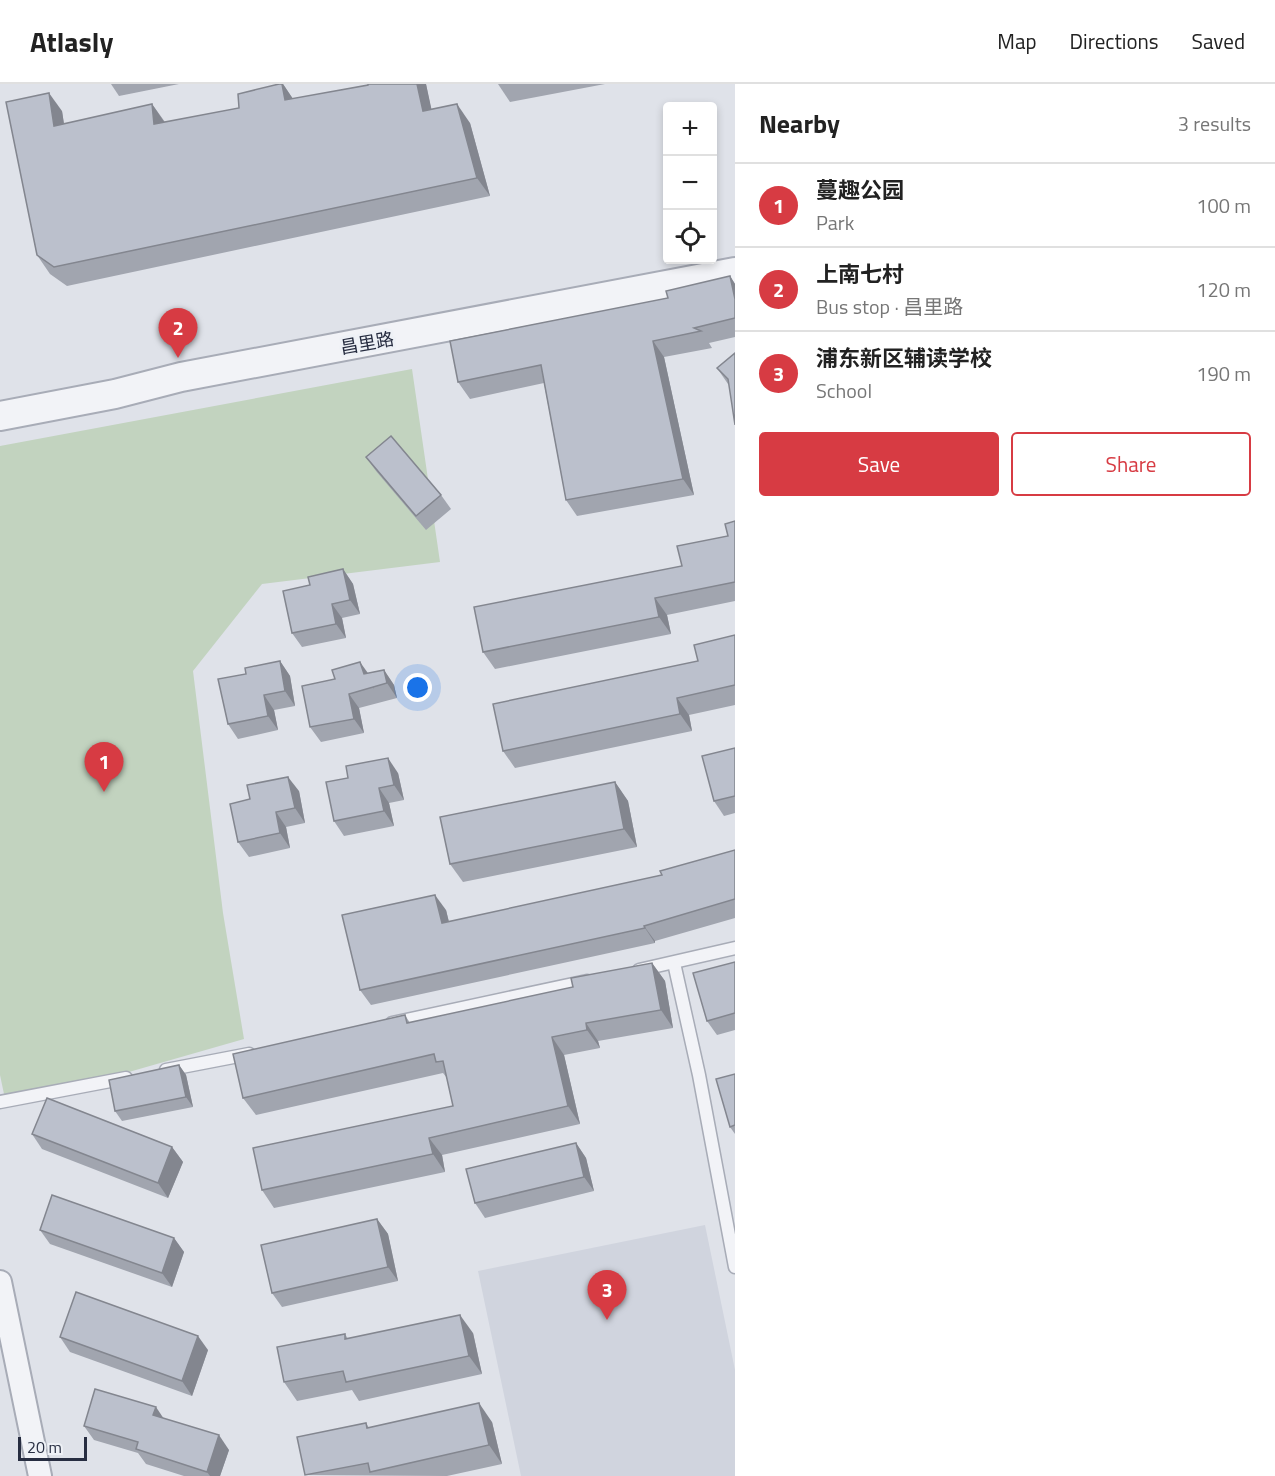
<!DOCTYPE html>
<meta charset="utf-8">
<style>
body{margin:0;font-family:"Titillium Web","Noto Sans SC",sans-serif;background:#f6f6f6;color:#222}
.controls{position:absolute;right:18px;top:18px;display:grid;overflow:hidden;border-radius:6px;box-shadow:0 3px 9px #0003}
.controls button{width:54px;height:54px;display:grid;place-items:center;padding:0;border:0;border-bottom:2px solid #e0e0e0;background:#fff;color:#222;font:30px sans-serif}
.scale{position:absolute;left:18px;bottom:15px;width:69px;box-sizing:border-box;padding-left:6px;border:3px solid #272d41;border-top:0;font-size:16px;line-height:21px;white-space:nowrap;color:#272d41;-webkit-text-stroke:4px #eef1f6;paint-order:stroke}
.you{position:absolute;left:418px;top:604px;width:21px;height:21px;margin:-15px;border:4px solid #fff;border-radius:50%;background:#1a73e8;box-shadow:0 0 0 9px #1a73e833}
.badge{display:grid;place-items:center;width:39px;height:39px;border-radius:50%;background:#d73b43;color:#fff;font-size:20px;font-weight:700}
.pin{position:absolute;translate:-50% -50px;filter:drop-shadow(0 2px 3px #0008)}
.pin::after{content:'';position:absolute;top:32px;width:21px;height:18px;background:inherit;clip-path:polygon(0 0,100% 0,50% 100%)}
.list{margin:0;padding:0;list-style:none}
h2{display:flex;justify-content:space-between;align-items:center;height:78px;margin:0;padding:0 24px;font-size:26px}
h2 small{font-size:20px;font-weight:400;color:#767676}
.list li{display:grid;grid-template-columns:39px 1fr auto;gap:18px;align-items:center;box-sizing:border-box;height:84px;padding:0 24px;border-top:2px solid #e0e0e0}
.list b{display:block;font-size:22px;white-space:nowrap}
.list p{margin:0;font-size:20px;white-space:nowrap;color:#767676}
.list em{font-size:20px;font-style:normal;color:#767676}
.actions{display:flex;gap:12px;padding:18px 24px}
.actions a{flex:1;padding:14px 0;border:2px solid #d73b43;border-radius:6px;text-align:center;font-size:21px;color:#d73b43}
.actions .main{background:#d73b43;color:#fff}
.icon{flex:none;width:33px;height:33px;fill:none;stroke:currentColor;stroke-width:2;stroke-linecap:round;stroke-linejoin:round}
.map{position:relative;flex:none;width:735px;height:1392px;overflow:hidden}
header{display:flex;align-items:center;gap:36px;box-sizing:border-box;height:84px;padding:0 30px;background:#fff;border-bottom:2px solid #e0e0e0}
header strong{font-size:28px}
nav{display:flex;gap:33px;margin-inline-start:auto;font-size:21px}
main{display:flex}
aside{flex:1;background:#fff}
.map>svg:first-child{display:block}
.built{fill:#d0d4de}
.green{fill:#c2d3bf}
.lines{fill:none;stroke-linecap:round;stroke-linejoin:round}
.service-casing{stroke:#a8acb7;stroke-width:15}
.minor-casing{stroke:#a8acb7;stroke-width:26}
.tertiary-casing{stroke:#a8acb7;stroke-width:32}
.service{stroke:#f2f3f7;stroke-width:12}
.minor{stroke:#f2f3f7;stroke-width:22}
.tertiary{stroke:#f2f3f7;stroke-width:28}
.wall{fill:#a1a5af}
.shaded-wall{fill:#83868f}
.building{fill:#bbc0cc;stroke:#83868f;stroke-width:1.5}
.labels{text-anchor:middle;dominant-baseline:central;stroke-width:6;stroke-linejoin:round;paint-order:stroke}
.street-label{font-size:18px;fill:#272d41;stroke:#eef1f6}
</style>
<header>
<strong>Atlasly</strong>
<nav><a>Map</a><a>Directions</a><a>Saved</a></nav>
</header>
<main>
<div class="map">
<svg width="735" height="1392" viewBox="0 0 735 1392">
<rect width="100%" height="100%" fill="#dfe2e9"/>
<path class="built" d="M705,1141L735,1286V1392H521L478,1187Z"/>
<path class="green" d="M412,285L440,478L262,500L193,587L223,829L244,955L94,998L4,1010L0,991V362Z"/>
<g class="lines">
<g class="service-casing">
<g id="service">
<path d="M674,879L699,991L735,1183"/>
<path d="M639,886L735,864"/>
<path d="M392,939L587,897"/>
<path d="M166,986L249,970"/>
<path d="M0,1018L126,994"/>
</g>
</g>
<g class="minor-casing">
<path id="minor" d="M0,1198L40,1392"/>
</g>
<g class="tertiary-casing">
<path id="tertiary" d="M0,332L115,310L181,293L735,188"/>
</g>
<use href="#service" class="service"/>
<use href="#minor" class="minor"/>
<use href="#tertiary" class="tertiary"/>
</g>
<g class="wall">
<path d="M111,0H179L119,12Z"/>
<path d="M279,0H283L293,15L368,1V0H426L431,25L470,39L490,112L67,202L50,190L37,171L62,27L64,40L152,20L165,38L239,24Z"/>
<path d="M498,0H605L510,18Z"/>
<path d="M730,192L735,200V253L709,259L712,264L664,273L694,411L577,432L566,416L544,299L470,315L458,298L668,214Z"/>
<path d="M735,269L728,300L717,284Z"/>
<path d="M366,373L441,411L451,425L426,446L376,387Z"/>
<path d="M735,437V517L667,531L671,550L495,585L483,568L682,482L728,452Z"/>
<path d="M343,485L353,500L360,530L342,534L346,554L302,563L292,549L310,501Z"/>
<path d="M735,551V621L689,631L692,647L515,684L503,667L698,577Z"/>
<path d="M280,577L290,592L295,622L274,626L278,646L238,655L228,640L246,590Z"/>
<path d="M384,586L394,601L397,614L359,624L364,649L321,658L310,643L368,589Z"/>
<path d="M735,664V729L724,732L714,717Z"/>
<path d="M398,689L404,716L389,719L394,742L344,752L334,737Z"/>
<path d="M615,698L628,717L637,763L463,798L450,780Z"/>
<path d="M299,707L305,739L286,743L290,764L249,773L238,758Z"/>
<path d="M735,766V834L655,857V859L371,921L360,906L446,826L449,838L662,791Z"/>
<path d="M735,878V946L717,951L707,937Z"/>
<path d="M652,879L665,897L673,944L598,957L600,964L564,971L580,1040L442,1071L445,1088L274,1124L262,1106L453,1022L447,994L443,989L256,1031L243,1014L405,931L410,939L573,903Z"/>
<path d="M179,981L186,991L193,1023L122,1037L115,1027Z"/>
<path d="M735,990V1050L730,1043Z"/>
<path d="M32,1050L172,1063L183,1078L168,1114L42,1065Z"/>
<path d="M576,1059L586,1074L594,1107L485,1134L475,1119Z"/>
<path d="M377,1135L388,1150L398,1197L282,1223L272,1209Z"/>
<path d="M40,1146L174,1154L184,1168L172,1203L50,1160Z"/>
<path d="M473,1249L482,1290L359,1317L352,1306L297,1317L284,1298L345,1250L348,1255Z"/>
<path d="M60,1253L208,1266L192,1312L70,1268Z"/>
<path d="M163,1334L229,1366L220,1392H184L146,1380L138,1369L94,1356L84,1342Z"/>
<path d="M492,1338L502,1380L447,1392L305,1391L366,1339L369,1344Z"/>
</g>
<g class="shaded-wall">
<path d="M282,0H283L295,18L285,16Z"/>
<path d="M417,0H426L436,46L423,27Z"/>
<path d="M49,9L62,27L67,60L54,42Z"/>
<path d="M152,20L165,39L154,40Z"/>
<path d="M457,20L470,39L490,112L477,94Z"/>
<path d="M730,192L735,200V215Z"/>
<path d="M653,257L664,273L694,411L683,395Z"/>
<path d="M343,485L353,500L360,530L350,516Z"/>
<path d="M655,514L667,531L671,550L659,533Z"/>
<path d="M332,520L342,534L346,554L336,540Z"/>
<path d="M280,577L290,592L295,622L285,607Z"/>
<path d="M360,578L370,592L374,605L364,590Z"/>
<path d="M384,586L394,601L397,614L387,599Z"/>
<path d="M349,610L359,624L364,649L354,635Z"/>
<path d="M264,611L274,626L278,646L268,632Z"/>
<path d="M677,614L689,631L692,647L680,630Z"/>
<path d="M388,674L398,689L404,716L394,701Z"/>
<path d="M288,693L299,707L305,739L295,724Z"/>
<path d="M615,698L628,717L637,763L624,745Z"/>
<path d="M379,704L389,719L394,742L384,727Z"/>
<path d="M276,728L286,743L290,764L280,749Z"/>
<path d="M435,811L446,826L453,855L442,839Z"/>
<path d="M644,842L655,857V859L645,844Z"/>
<path d="M652,879L665,897L673,944L661,926Z"/>
<path d="M586,939L598,957L600,964L587,946Z"/>
<path d="M552,953L564,971L580,1040L568,1022Z"/>
<path d="M179,981L186,991L193,1023L186,1013Z"/>
<path d="M429,1054L442,1071L445,1088L433,1070Z"/>
<path d="M576,1059L586,1074L594,1107L584,1093Z"/>
<path d="M172,1063L183,1078L168,1114L158,1099Z"/>
<path d="M377,1135L388,1150L398,1197L388,1183Z"/>
<path d="M174,1154L184,1168L172,1203L162,1189Z"/>
<path d="M460,1231L473,1249L482,1290L469,1272Z"/>
<path d="M198,1252L208,1266L192,1312L182,1297Z"/>
<path d="M479,1319L492,1338L502,1380L489,1361Z"/>
<path d="M156,1323L166,1338L153,1331Z"/>
<path d="M219,1351L229,1366L220,1392H210L207,1388Z"/>
</g>
<g class="building">
<path d="M279,0H282L285,16L368,1V0H417L423,27L457,20L477,94L54,183L37,171L6,18L49,9L54,42L152,20L154,40L239,24L238,10Z"/>
<path d="M730,192L735,215V234L694,244L701,247L653,257L683,395L566,416L541,281L458,298L450,257L668,214L666,207Z"/>
<path d="M735,269V341L728,295L717,284Z"/>
<path d="M391,352L441,411L416,432L366,373Z"/>
<path d="M735,437V498L655,514L659,533L483,568L474,523L682,482L677,462L728,452L725,440Z"/>
<path d="M343,485L350,516L332,520L336,540L292,549L283,507L310,501L308,493Z"/>
<path d="M735,551V601L677,614L680,630L503,667L493,620L698,577L694,561Z"/>
<path d="M280,577L285,607L264,611L268,632L228,640L218,595L246,590L245,584Z"/>
<path d="M360,578L364,590L384,586L387,599L349,610L354,635L310,643L302,602L335,595L332,586Z"/>
<path d="M735,664V712L714,717L702,672Z"/>
<path d="M388,674L394,701L379,704L384,727L334,737L326,698L348,694L346,682Z"/>
<path d="M288,693L295,724L276,728L280,749L238,758L230,720L250,715L247,701Z"/>
<path d="M615,698L624,745L450,780L440,733Z"/>
<path d="M735,766V815L644,842L645,844L360,906L342,831L435,811L442,839L662,791L660,787Z"/>
<path d="M735,878V929L707,937L693,889Z"/>
<path d="M652,879L661,926L586,939L587,946L552,953L568,1022L429,1054L433,1070L262,1106L253,1064L453,1022L443,977L436,978L434,970L243,1014L233,970L405,931L407,939L573,903L571,894Z"/>
<path d="M179,981L186,1013L115,1027L109,996Z"/>
<path d="M735,990V1041L730,1043L716,995Z"/>
<path d="M47,1014L172,1063L158,1099L32,1050Z"/>
<path d="M576,1059L584,1093L475,1119L466,1085Z"/>
<path d="M52,1111L174,1154L162,1189L40,1146Z"/>
<path d="M377,1135L388,1183L272,1209L261,1161Z"/>
<path d="M76,1208L198,1252L182,1297L60,1253Z"/>
<path d="M460,1231L469,1272L346,1298L343,1287L284,1298L277,1263L345,1250V1255Z"/>
<path d="M95,1305L156,1323L153,1331L219,1351L207,1388L136,1365L138,1358L84,1342Z"/>
<path d="M479,1319L489,1361L370,1388L368,1379L305,1391L297,1353L366,1339L367,1344Z"/>
</g>
<g class="labels">
<g class="street-label">
<text transform="translate(367 259) rotate(-10)">昌里路</text>
</g>
</g>
</svg>
<div class="controls">
<button>+</button>
<button>−</button>
<button><svg class="icon" aria-label="locate" viewBox="0 0 24 24"><circle cx="12" cy="12" r="6"/><path d="M12 2v4M12 18v4M2 12h4M18 12h4"/></svg></button>
</div>
<div class="scale">20 m</div>
<div class="you"></div>
<div class="pin badge" style="left:104px;top:708px">1</div>
<div class="pin badge" style="left:178px;top:274px">2</div>
<div class="pin badge" style="left:607px;top:1236px">3</div>
</div>
<aside>
<h2>Nearby<small>3 results</small></h2>
<ul class="list">
<li><span class="badge">1</span><div><b>蔓趣公园</b><p>Park</p></div><em>100 m</em></li>
<li><span class="badge">2</span><div><b>上南七村</b><p>Bus stop · 昌里路</p></div><em>120 m</em></li>
<li><span class="badge">3</span><div><b>浦东新区辅读学校</b><p>School</p></div><em>190 m</em></li>
</ul>
<div class="actions"><a class="main">Save</a><a>Share</a></div>
</aside>
</main>
